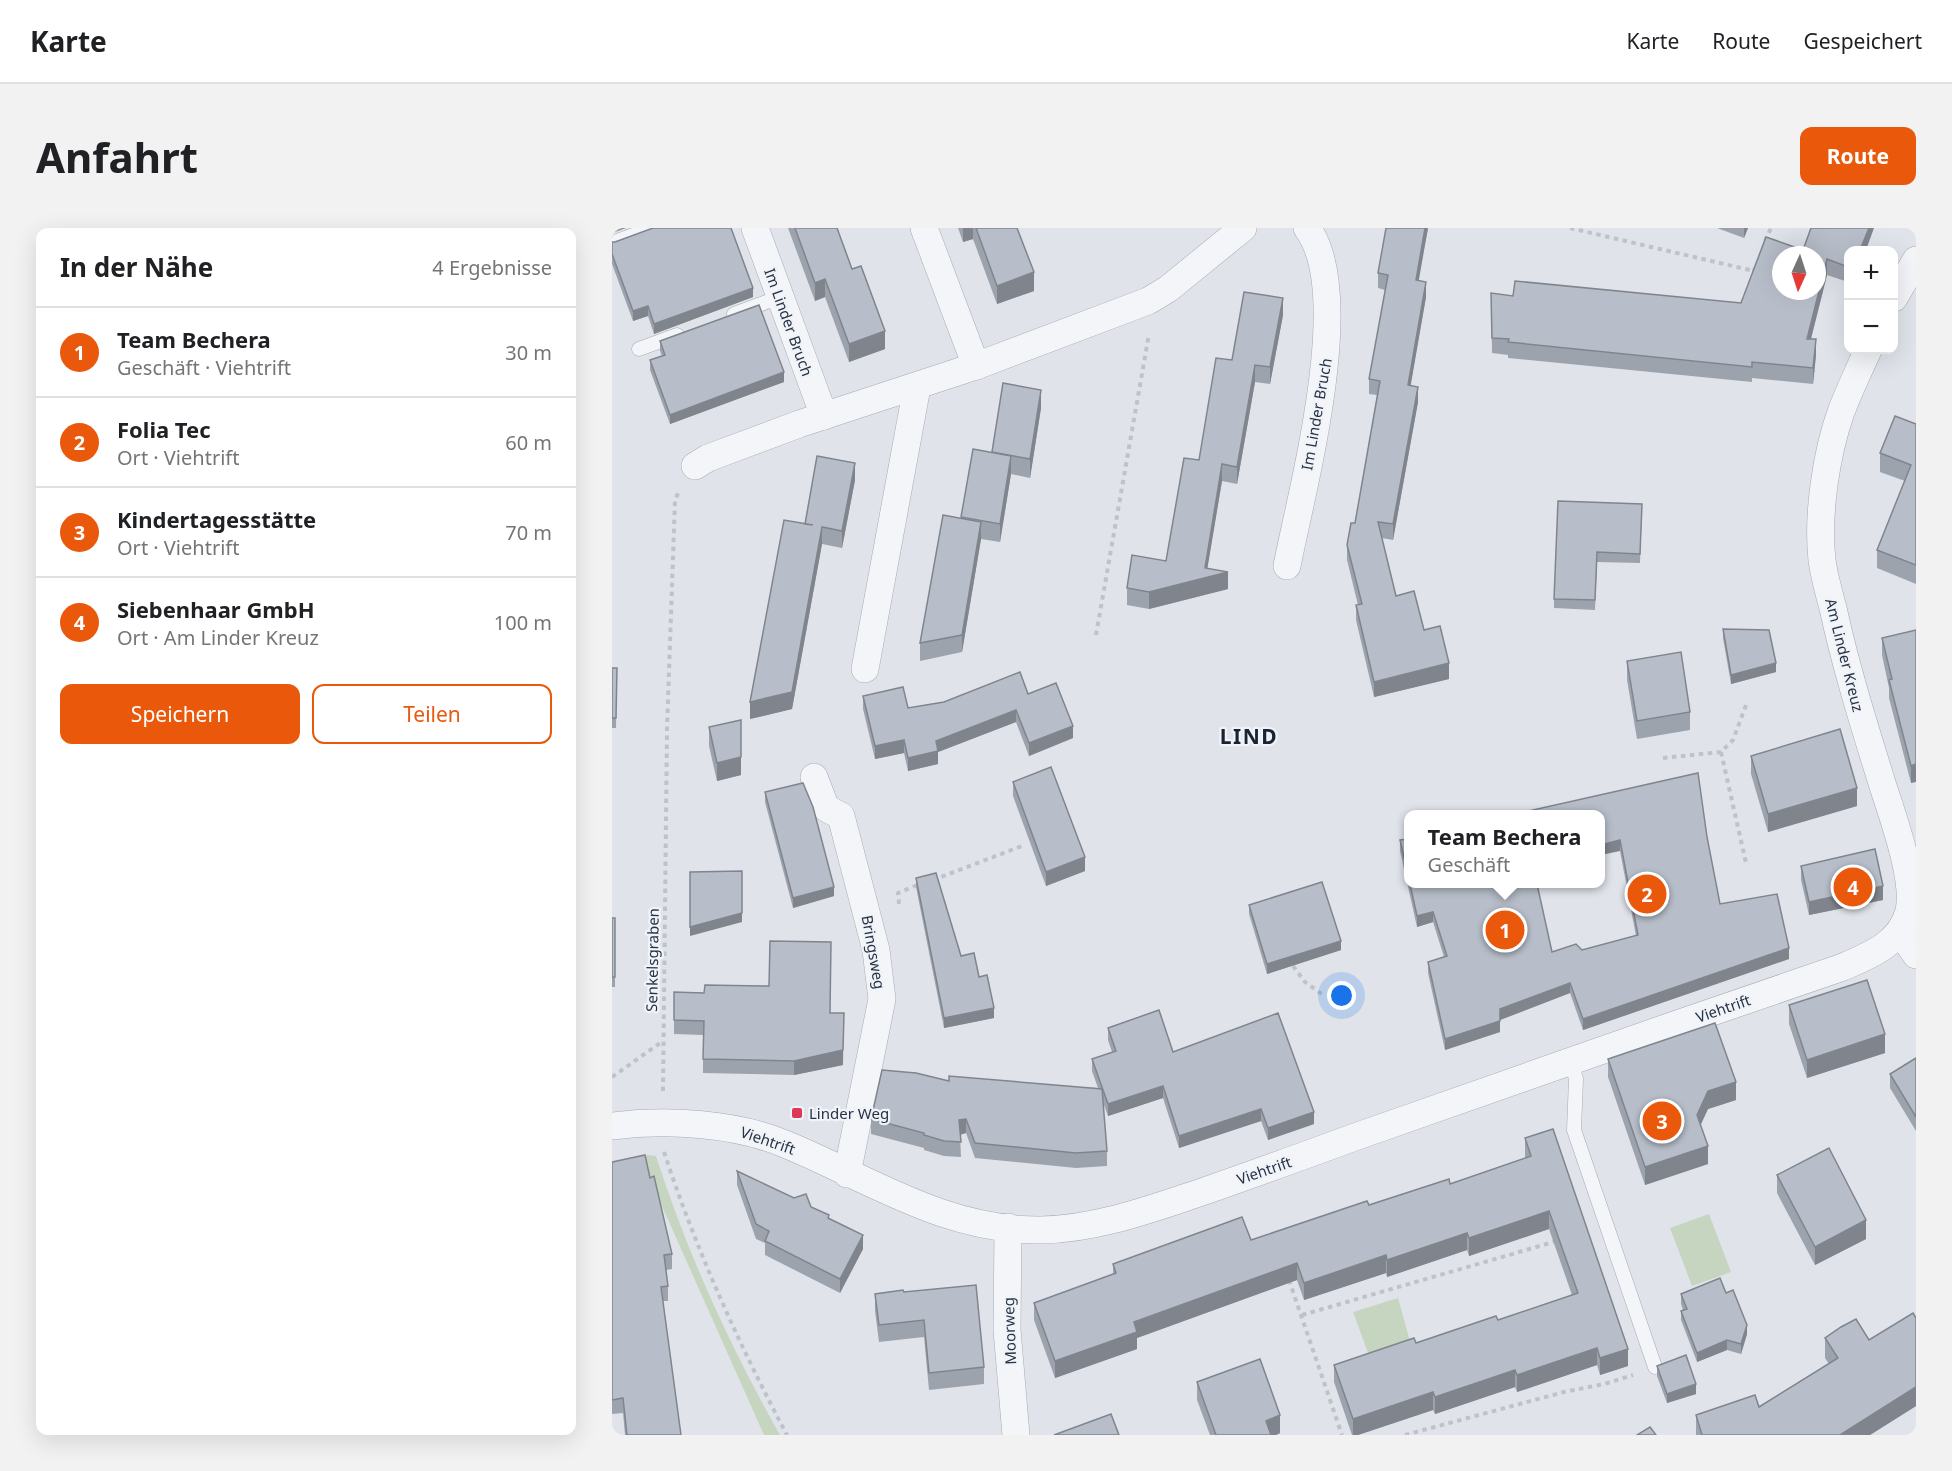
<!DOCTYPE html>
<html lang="de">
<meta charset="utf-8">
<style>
body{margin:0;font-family:"Noto Sans",sans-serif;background:#f2f2f2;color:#202124}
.controls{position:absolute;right:18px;top:18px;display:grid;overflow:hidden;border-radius:12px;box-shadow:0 6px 24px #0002}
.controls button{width:54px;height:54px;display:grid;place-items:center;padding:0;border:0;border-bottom:2px solid #e0e0e0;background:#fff;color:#202124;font:30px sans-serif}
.compass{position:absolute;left:1160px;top:18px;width:54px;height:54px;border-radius:50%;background:#fff;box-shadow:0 6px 24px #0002;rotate:183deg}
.you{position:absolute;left:730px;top:768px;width:21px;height:21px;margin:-15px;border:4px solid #fff;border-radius:50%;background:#1a73e8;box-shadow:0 0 0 9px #1a73e833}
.badge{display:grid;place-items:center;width:39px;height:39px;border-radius:50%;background:#ea580c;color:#fff;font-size:20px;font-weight:700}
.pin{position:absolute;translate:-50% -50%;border:3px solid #fff;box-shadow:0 2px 6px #0006}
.popup{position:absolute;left:792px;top:582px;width:201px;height:78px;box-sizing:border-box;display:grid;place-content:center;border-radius:12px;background:#fff;filter:drop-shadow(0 2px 4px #0005);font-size:20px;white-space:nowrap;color:#757577}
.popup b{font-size:22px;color:#202124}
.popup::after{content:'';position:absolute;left:50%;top:100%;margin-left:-12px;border:12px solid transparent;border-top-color:#fff}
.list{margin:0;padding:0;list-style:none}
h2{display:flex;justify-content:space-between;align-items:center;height:78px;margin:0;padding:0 24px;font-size:26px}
h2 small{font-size:20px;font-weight:400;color:#757577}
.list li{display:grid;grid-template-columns:39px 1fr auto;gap:18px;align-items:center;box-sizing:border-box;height:90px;padding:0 24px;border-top:2px solid #e0e0e0}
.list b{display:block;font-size:22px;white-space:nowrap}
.list p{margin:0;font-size:20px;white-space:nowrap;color:#757577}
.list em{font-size:20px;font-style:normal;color:#757577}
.actions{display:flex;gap:12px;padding:18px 24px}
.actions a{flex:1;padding:14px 0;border:2px solid #ea580c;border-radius:12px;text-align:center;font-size:21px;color:#ea580c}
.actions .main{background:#ea580c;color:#fff}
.map{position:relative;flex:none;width:1304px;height:1207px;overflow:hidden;border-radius:12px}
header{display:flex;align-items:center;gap:36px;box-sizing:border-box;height:84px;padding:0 30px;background:#fff;border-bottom:2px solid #e0e0e0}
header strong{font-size:28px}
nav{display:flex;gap:33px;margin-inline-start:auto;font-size:21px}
.intro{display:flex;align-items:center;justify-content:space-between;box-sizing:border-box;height:144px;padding:0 36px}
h1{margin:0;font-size:42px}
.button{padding:15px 27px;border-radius:12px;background:#ea580c;color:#fff;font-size:21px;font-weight:700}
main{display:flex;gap:36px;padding:0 36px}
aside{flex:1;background:#fff;border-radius:12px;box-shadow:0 6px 24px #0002}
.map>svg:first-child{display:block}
.green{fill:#c6d5c0}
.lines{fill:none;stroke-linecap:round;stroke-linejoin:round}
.service-casing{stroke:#a5abb5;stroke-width:15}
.minor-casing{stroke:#a5abb5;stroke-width:28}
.path{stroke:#bec2c9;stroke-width:4;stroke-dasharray:4.5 4.5;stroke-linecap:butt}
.service{stroke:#f3f5f8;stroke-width:14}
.minor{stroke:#f3f5f8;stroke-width:27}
.wall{fill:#9da3ad}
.shaded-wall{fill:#80858d}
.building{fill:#b7bec9;stroke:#80858d;stroke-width:1.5;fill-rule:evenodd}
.poi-dot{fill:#dc3858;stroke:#f0f3f8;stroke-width:2}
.labels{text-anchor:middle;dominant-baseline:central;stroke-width:4.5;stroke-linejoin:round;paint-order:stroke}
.street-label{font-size:15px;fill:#273244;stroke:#f0f3f8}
.poi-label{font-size:15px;fill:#273244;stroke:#f0f3f8;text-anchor:start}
.district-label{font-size:21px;font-weight:bold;letter-spacing:1.5px;fill:#192334;stroke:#f0f3f8}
</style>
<header>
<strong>Karte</strong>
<nav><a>Karte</a><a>Route</a><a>Gespeichert</a></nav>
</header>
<div class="intro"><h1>Anfahrt</h1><a class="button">Route</a></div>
<main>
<aside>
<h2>In der Nähe<small>4 Ergebnisse</small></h2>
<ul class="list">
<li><span class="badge">1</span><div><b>Team Bechera</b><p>Geschäft · Viehtrift</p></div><em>30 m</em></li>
<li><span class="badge">2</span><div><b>Folia Tec</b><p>Ort · Viehtrift</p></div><em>60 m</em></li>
<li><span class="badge">3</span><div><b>Kindertagesstätte</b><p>Ort · Viehtrift</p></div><em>70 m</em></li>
<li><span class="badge">4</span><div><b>Siebenhaar GmbH</b><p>Ort · Am Linder Kreuz</p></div><em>100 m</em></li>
</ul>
<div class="actions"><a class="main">Speichern</a><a>Teilen</a></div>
</aside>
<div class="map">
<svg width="1304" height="1207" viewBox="0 0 1304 1207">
<rect width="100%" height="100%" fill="#e0e4ea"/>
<g class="green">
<path d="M36,927L44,928C75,1025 118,1118 168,1207H152L33,940L24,931Z"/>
<path d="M1097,986L1119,1044L1080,1058L1058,1000Z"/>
<path d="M786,1070L798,1113L756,1125L741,1084Z"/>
</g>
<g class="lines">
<g class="service-casing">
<g id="service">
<path d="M0,15L40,0"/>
<path d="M122,86L168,69"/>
<path d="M27,121L65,107"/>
<path d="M959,834L964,851L962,902L1043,1139"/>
</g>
</g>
<g class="minor-casing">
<g id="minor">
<path d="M143,0L212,188"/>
<path d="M312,0L364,138"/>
<path d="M1282,70L1304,32"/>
<path d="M83,238L96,230L187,196L364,138L536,73L556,61L631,0"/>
<path d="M675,338C690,261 744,65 695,0"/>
<path d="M253,441L305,159"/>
<path d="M202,549L214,580L229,588L264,722L270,771L235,946"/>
<path d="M1288,704L1304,727"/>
<path d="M0,898C53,891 123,895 173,916C258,951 333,1003 429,1002C484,1001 536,982 587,965C638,947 689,929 740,910C903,852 1067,795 1231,739C1259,727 1289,715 1297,683C1304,651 1280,587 1270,555C1252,497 1234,440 1221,380C1217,365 1212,348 1210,332C1205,288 1214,226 1229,184C1237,163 1247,142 1256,122"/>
<path d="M396,999L395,1102L404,1207"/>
</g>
</g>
<g class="path">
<path d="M958,0L1142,43L1143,40"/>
<path d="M1153,13L1159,0"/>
<path d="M484,407L537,106"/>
<path d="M1109,524L1134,635"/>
<path d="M1051,530L1109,524L1121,512L1134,477"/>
<path d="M321,652L410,618"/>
<path d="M287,676L286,665L308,656"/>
<path d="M681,738L693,754L711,767"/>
<path d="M0,849L51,813"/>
<path d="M51,863L55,501L63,272L67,263"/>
<path d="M52,924C83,1019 128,1119 175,1207"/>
<path d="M677,1052L730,1207"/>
<path d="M690,1087L945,1013"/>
<path d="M793,1207L952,1164L992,1156L1021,1147"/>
</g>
<use href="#service" class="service"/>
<use href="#minor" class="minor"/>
</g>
<g class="wall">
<path d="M176,0H225L240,41L273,121L237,134L213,69L203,73Z"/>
<path d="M346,0H405L422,63L385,76L361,11L351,14Z"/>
<path d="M774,0H816L806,53L814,69L798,158L806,174L781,312L770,310L784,368L812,402L837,451L762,469L744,392V377H746L735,332V317L743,295L765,167L757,166V151L773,62L766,60V45Z"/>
<path d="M1105,0H1136L1132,10Z"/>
<path d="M0,14H3L141,69L42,106L36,88L21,93L0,36Z"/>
<path d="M1191,22H1236V54L1215,47L1199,111L1204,127L1201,156L1140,150V154L896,130V127L880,125L879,65L901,68L1129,75Z"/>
<path d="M671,87L658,156L643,154L625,256L610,253L595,340L616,361L537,381L515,377V360L554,333L620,132Z"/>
<path d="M48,113L172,154L58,196L38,142V132L50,128L48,123Z"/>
<path d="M429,180L418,250L399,246L388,314L369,311L350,424L308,433V415L349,290L361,221L380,225Z"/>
<path d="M1304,196V356L1265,340V322L1293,253L1268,244V225Z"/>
<path d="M243,252L230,320L210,316L180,481L138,491L193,296Z"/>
<path d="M1030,276L1028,335L985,334L983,382L942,380V371Z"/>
<path d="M1111,401L1164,444L1119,456L1111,410Z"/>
<path d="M1304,402L1299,555L1277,470V460L1270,427V410Z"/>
<path d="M1015,433L1078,484V502L1025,511L1015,452Z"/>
<path d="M0,440H5L4,500H0Z"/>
<path d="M416,466L461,510L417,528L404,494L326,524V536L296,543L292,525L263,531L251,481V468L296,480Z"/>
<path d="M97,499L129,547L105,553L97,518Z"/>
<path d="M1139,528L1245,578L1156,604L1139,546Z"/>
<path d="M401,554L473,643L434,658L401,568Z"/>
<path d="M153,564L222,668L181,680L153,574Z"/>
<path d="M989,586L1095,609L1108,676L1177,731L971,802L958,765L888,792V804L833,822L816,745V734L832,729L821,694L805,699L788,623V612L797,611V656H925L940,724L970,722L1024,708L1008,623Z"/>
<path d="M1189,638L1271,672L1197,687L1189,652Z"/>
<path d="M304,650L349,728L382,790L332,800L304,659Z"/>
<path d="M637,677L729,722L655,746L637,686Z"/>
<rect x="0" y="690" width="3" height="69"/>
<path d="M62,764L218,785H232L231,837L182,847L91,845V807L62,806Z"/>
<path d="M1177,777L1273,825L1195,850L1177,796Z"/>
<path d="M496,800L561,824L702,896L656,912L649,893L567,920L551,870L496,888L491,874L495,923V938L464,940L363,930L354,905L348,907L349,929L332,928L312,922V920L259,906V891L337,853L486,860L480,843V831L500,824L496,812Z"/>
<path d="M1304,830V903L1278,860V846Z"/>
<path d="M996,831L1124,872L1096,881L1088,897L1096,936L1033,957L996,849Z"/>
<path d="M913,910L1016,1138L988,1147L985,1137L905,1164L903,1159L823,1186L821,1182L746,1207H740L722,1154V1137L886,1092L960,1067L937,1001L857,1028L855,1022L775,1049L774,1045L692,1072L685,1052L525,1110V1121L443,1150L422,1092V1075L501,1046V1036L639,1012L757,977L838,956L913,930Z"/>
<path d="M0,934L38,950L60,1026V1041L54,1042L56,1058V1073H51L69,1207H13L11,1185L0,1186Z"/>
<path d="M125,943L199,979L217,990L251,1021L228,1065L153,1027V1015L144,1011L125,957Z"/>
<path d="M1165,947L1254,1011L1203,1037L1165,965Z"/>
<path d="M292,1064L372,1139V1156L317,1162L312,1109L267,1114L263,1083V1066Z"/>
<path d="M1114,1065L1135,1106L1129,1126L1115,1122L1085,1134L1069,1092V1083L1071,1082L1069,1076V1066Z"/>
<path d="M1213,1110L1257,1112L1304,1178L1258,1207H1084V1187L1147,1179L1217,1136L1213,1130Z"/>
<path d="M1045,1138L1084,1166L1055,1175L1045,1148Z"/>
<path d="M585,1154L668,1205L664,1207H598L585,1172Z"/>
</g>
<g class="shaded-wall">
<path d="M0,0H14L0,5Z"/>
<path d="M351,0H361V11L351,14Z"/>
<path d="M813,0H816L804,68V52Z"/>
<path d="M1132,0H1136L1132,10Z"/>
<path d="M1257,0H1262L1254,22H1248Z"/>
<path d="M1215,31V47L1195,126V111Z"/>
<path d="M422,44V63L385,76V58Z"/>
<path d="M213,51V69L203,73V55Z"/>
<path d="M814,54V69L796,173V157Z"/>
<path d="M141,60V69L42,106V96Z"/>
<path d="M671,70V87L658,156V139Z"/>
<path d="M36,78V88L21,93V83Z"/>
<path d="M273,103V121L237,134V116Z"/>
<path d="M1204,111V127L1201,156V140Z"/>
<path d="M643,137V154L625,256V239Z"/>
<path d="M172,144V154L58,196V187Z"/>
<path d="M806,159V174L781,312V296Z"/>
<path d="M429,162V180L418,250V231Z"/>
<path d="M399,228V246L388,314V296Z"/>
<path d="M243,235V252L230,320V303Z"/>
<path d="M610,236V253L594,349L616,344V361L537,381V364L593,340Z"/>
<path d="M369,294V311L350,424V407Z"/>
<path d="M210,299V316L180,481L138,491V474Z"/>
<path d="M837,435V451L762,469V454Z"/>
<path d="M1164,435V444L1119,456V447Z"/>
<path d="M404,482V494L326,524V536L296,543V530L324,513Z"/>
<path d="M461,498V510L417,528V515Z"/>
<path d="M292,512V525L263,531V518Z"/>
<path d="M129,529V547L105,553V535Z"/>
<path d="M1304,536V554L1299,555V538Z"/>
<path d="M1245,560V578L1156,604V586Z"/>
<path d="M1008,612V623L989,627V617Z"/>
<path d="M473,629V643L434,658V644Z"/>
<path d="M1271,658V672L1197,687V674Z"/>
<path d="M222,659V668L181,680V670Z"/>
<path d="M821,684V694L805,699V688Z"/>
<path d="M130,685V694L78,708V699Z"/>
<path d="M729,713V722L655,746V736Z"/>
<path d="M1177,720V731L971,802V791Z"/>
<path d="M958,755V765L888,792V781Z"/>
<path d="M382,780V790L332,800V790Z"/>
<path d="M888,793V804L833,822V811Z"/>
<path d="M1273,806V825L1195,850V832Z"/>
<path d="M231,822V837L182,847V833Z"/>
<path d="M1124,854V872L1096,881L1085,905V887L1096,863Z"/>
<path d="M551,858V870L496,888V876Z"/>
<path d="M649,881V893L567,920V908Z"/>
<path d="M702,884V896L656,912V900Z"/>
<path d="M354,891V905L347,907V892Z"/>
<path d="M1096,918V936L1033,957V939Z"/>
<path d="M937,983V1001L857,1028V1010Z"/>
<path d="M1254,992V1011L1203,1037V1019Z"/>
<path d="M855,1005V1022L775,1049V1032Z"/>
<path d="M251,1007V1021L228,1065V1051Z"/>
<path d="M774,1027V1045L692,1072V1055Z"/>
<path d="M685,1035V1052L525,1110V1121L443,1150V1133L522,1094Z"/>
<path d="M1135,1097V1106L1129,1126V1116Z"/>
<path d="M1115,1112V1122L1085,1134V1125Z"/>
<path d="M985,1120V1137L905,1164V1147Z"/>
<path d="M1016,1121V1138L988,1147V1130Z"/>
<path d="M903,1142V1159L823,1186V1169Z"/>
<path d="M1084,1156V1166L1055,1175V1166Z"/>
<path d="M1304,1159V1178L1258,1207H1228Z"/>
<path d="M821,1164V1182L746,1207H741V1191Z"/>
<path d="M668,1187V1205L664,1207H654V1193Z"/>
</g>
<g class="building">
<path d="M41,0H119L141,60L42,96L36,78L21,83L0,26V14H3Z"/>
<path d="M183,0H225L240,41L249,38L273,103L237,116L213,51L203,55Z"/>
<path d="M364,0H405L422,44L385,58Z"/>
<path d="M774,0H813L804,52L814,54L796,157L806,159L781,296L766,294L784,368L802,363L812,402L828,398L837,435L762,454L744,377L750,376L735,317L739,295H743L768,153L757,151L776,47L766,45Z"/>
<path d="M1199,0H1257L1248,22H1236V39L1215,31L1195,111H1204L1201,140L1140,134V139L896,114L897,111L880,110L879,65L901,68L903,53L1129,75L1154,9L1191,22ZM1169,27H1205V63H1169Z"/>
<path d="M632,64L671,70L658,139L643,137L625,239L610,236L593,340L616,344L537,364L515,360L520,327L554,333L572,230L587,232L604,130L620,132Z"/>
<path d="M147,77L172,144L58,187L38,132L53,127L48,113Z"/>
<path d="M391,155L429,162L418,231L380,224Z"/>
<path d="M1283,188L1304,196V337L1265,322L1299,237L1268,225Z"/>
<path d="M361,221L399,228L388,296L349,289Z"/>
<path d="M205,228L243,235L230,303L210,299L180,464L138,474L172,292L201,297L193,296Z"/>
<path d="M946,273L1030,276L1028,326L985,324L983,372L942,371Z"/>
<path d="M331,287L369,294L350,407L308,415Z"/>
<path d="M1111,401L1157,402L1164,435L1119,447Z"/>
<path d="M1304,402V536L1299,538L1277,452L1280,451L1270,410Z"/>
<path d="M1069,424L1078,484L1025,493L1015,433Z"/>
<path d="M0,440H5L4,490H0Z"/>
<path d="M408,444L416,466L444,455L461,498L417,515L404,482L324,513L326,523L296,530L292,512L263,518L251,468L291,459L296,480L332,474Z"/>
<path d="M129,492V529L105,535L97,499Z"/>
<path d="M1228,501L1245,560L1156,586L1139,528Z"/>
<path d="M439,539L473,629L434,644L401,554Z"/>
<path d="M1086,545L1095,609L1108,676L1165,666L1177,720L971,791L958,755L888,781V793L833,811L816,734L835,728L821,684L805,688L798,656H925L940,724L964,716L970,722L1026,707L1008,612L989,617V586H903Z"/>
<path d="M191,555L201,579L222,659L181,670L153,564Z"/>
<path d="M797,611V651L788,612Z"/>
<path d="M1263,621L1271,658L1197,674L1189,638Z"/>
<path d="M130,643V685L78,699V644Z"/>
<path d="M324,645L349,728L362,725L367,749L375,747L382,780L332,790L304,650Z"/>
<path d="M710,654L729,713L655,736L637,677Z"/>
<rect x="0" y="690" width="3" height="59"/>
<path d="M158,713L219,714L218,785H232L231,822L182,833L91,831L92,793L62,792V764L92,765L93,757L157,758Z"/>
<path d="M1255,752L1273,806L1195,832L1177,777Z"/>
<path d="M547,782L561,824L666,785L702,884L656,900L649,881L567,908L551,858L496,876L480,831L504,823L496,800Z"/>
<path d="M1103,795L1124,854L1096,863L1085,887L1096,918L1033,939L996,831Z"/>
<path d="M1304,830V889L1278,846Z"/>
<path d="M270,842L304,845L337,853V848L490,861L495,923L464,925L363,915L354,891L347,892L349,914L332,913L312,907V905L259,891Z"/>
<path d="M941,901L1016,1121L988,1130L985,1120L905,1147L903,1142L823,1169L821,1164L741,1191L722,1137L802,1110L804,1115L884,1088L886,1092L966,1065L937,983L857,1010L855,1005L775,1032L774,1027L692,1055L685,1035L522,1094L525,1104L443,1133L422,1075L504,1045L501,1036L630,989L639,1012L755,973L757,977L837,951L838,956L919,928L913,910Z"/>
<path d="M1217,920L1254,992L1203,1019L1165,947Z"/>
<path d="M33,927L38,950L42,948L60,1026L52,1027L56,1058L49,1059L69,1207H15L11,1170L0,1172V934Z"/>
<path d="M125,943L182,970L194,966L199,979L217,987L216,990L251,1007L228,1051L153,1013L157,1003L144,996Z"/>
<path d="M1108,1050L1114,1065L1121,1062L1135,1097L1129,1116L1115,1112L1085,1125L1069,1083L1075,1081L1069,1066Z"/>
<path d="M364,1057L372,1139L317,1145L312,1092L267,1097L263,1066L291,1062L292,1064Z"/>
<path d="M1301,1085L1304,1090V1159L1228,1207H1090L1084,1187L1143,1167L1147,1179L1226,1130L1213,1110L1229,1099L1244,1091L1257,1112Z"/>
<path d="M1074,1127L1084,1156L1055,1166L1045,1138Z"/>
<path d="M648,1131L668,1187L654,1193L659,1207H604L585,1154Z"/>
<path d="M499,1186L507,1207H442Z"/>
<path d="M1038,1199L1044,1207H1025Z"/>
</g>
<rect class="poi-dot" x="179" y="879" width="12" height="12" rx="3"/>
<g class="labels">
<g class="street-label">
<text transform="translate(177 94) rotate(70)">Im Linder Bruch</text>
<text transform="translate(704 186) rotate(-80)">Im Linder Bruch</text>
<text transform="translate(1233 427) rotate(76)">Am Linder Kreuz</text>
<text transform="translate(262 724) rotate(80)">Bringsweg</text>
<text transform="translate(40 732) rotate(-89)">Senkelsgraben</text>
<text transform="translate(1111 780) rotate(-19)">Viehtrift</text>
<text transform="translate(156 912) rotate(19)">Viehtrift</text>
<text transform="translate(652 942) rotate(-19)">Viehtrift</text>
<text transform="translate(397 1103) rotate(-92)">Moorweg</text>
</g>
<g class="poi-label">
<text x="197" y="885">Linder Weg</text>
</g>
<g class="district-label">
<text x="637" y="508">LIND</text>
</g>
</g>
</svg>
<div class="controls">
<button>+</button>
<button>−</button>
</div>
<svg class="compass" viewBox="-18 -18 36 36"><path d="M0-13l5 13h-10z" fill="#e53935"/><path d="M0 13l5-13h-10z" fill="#757577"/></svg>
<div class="you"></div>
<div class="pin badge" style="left:893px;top:702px">1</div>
<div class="popup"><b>Team Bechera</b>Geschäft</div>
<div class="pin badge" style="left:1035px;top:666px">2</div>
<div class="pin badge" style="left:1050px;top:893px">3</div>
<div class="pin badge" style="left:1241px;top:659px">4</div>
</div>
</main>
